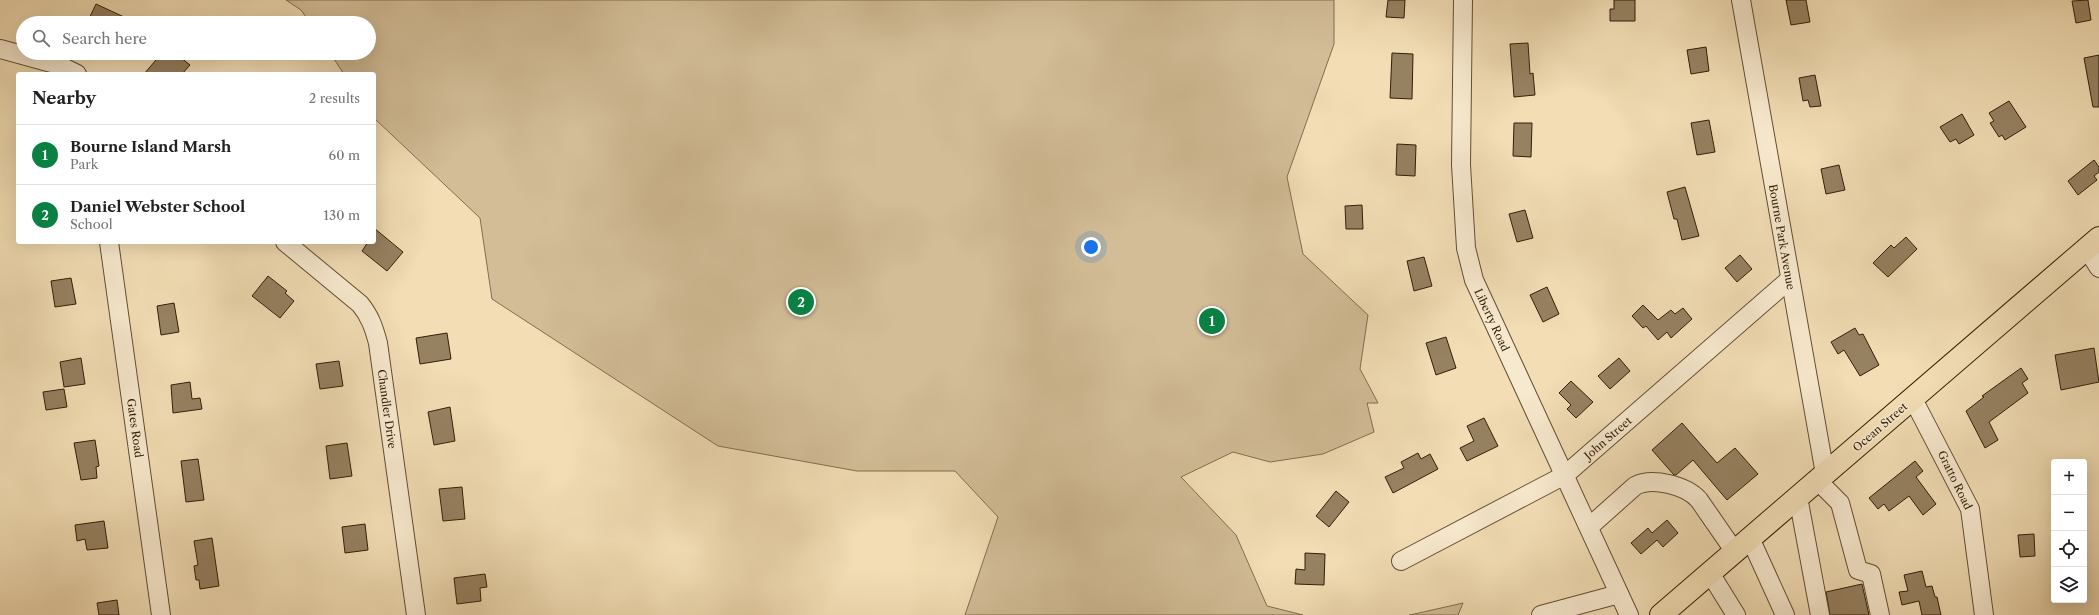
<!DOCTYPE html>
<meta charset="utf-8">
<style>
body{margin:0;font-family:"Libre Caslon Text",serif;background:#f2f2f2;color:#202124}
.controls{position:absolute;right:12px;bottom:12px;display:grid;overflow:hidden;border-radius:4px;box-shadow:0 4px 16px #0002}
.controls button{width:36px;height:36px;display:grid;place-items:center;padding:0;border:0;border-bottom:1px solid #e0e0e0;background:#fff;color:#202124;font:20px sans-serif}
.you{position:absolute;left:1091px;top:247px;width:14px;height:14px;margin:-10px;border:3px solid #fff;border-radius:50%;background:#1a73e8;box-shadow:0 0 0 6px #1a73e833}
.badge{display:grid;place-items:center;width:26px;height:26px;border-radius:50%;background:#0b8043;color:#fff;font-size:13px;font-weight:700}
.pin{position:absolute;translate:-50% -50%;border:2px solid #fff;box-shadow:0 1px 4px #0006}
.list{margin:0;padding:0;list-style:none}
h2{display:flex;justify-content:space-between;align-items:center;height:52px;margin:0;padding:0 16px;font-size:17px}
h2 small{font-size:13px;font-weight:400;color:#757577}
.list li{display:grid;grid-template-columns:26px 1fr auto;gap:12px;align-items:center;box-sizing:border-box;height:60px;padding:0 16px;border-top:1px solid #e0e0e0}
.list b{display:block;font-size:15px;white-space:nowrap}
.list p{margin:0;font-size:13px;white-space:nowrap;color:#757577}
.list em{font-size:13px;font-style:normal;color:#757577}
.icon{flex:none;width:22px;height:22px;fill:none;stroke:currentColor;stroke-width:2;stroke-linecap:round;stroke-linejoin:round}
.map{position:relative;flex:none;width:2099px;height:615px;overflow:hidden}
.search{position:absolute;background:#fff;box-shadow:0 4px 16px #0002;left:16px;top:16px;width:360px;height:44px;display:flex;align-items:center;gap:10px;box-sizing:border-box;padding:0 14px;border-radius:22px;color:#757577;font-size:15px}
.panel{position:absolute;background:#fff;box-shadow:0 4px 16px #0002;left:16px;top:72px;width:360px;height:172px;border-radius:4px}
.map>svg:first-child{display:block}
.green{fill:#d2bd97;stroke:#826e50}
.building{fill:#968161;stroke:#331e08}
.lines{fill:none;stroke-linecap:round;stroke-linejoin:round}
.minor-casing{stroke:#634e33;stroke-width:20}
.major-casing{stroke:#331e08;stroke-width:24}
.minor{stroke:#f7e9ce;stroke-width:18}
.major{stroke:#f2ddb4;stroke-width:22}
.labels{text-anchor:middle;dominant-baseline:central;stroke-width:3;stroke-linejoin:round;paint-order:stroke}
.street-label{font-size:11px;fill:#331e08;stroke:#f7e9ce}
</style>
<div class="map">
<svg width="2099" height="615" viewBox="0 0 2099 615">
<rect width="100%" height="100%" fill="#f2ddb4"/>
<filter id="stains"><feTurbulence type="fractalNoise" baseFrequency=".005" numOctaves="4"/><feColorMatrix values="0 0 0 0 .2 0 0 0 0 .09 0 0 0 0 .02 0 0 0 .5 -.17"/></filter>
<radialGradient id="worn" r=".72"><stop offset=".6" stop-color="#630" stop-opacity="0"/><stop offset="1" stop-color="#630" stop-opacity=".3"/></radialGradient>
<g class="green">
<path d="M286,0H1334V44L1287,177L1303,254L1368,315L1360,369L1378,403H1367L1374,432L1323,454L1270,462L1233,452L1181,477L1236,535L1267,606L1303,615H965L998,517L955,471H857L718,446L492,299L480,218L374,118V74H344L330,53H369V23H310L301,10Z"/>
<path d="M1463,603L1458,615H1409H1410Z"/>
</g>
<g class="building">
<path d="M1388,0H1405L1404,18L1386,17Z"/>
<path d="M1614,0H1635V21H1610V9H1614Z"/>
<path d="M1786,0H1806L1810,22L1791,25Z"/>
<path d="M2088,0L2091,20L2076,23L2072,1Z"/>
<path d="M96,4L137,23H87Z"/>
<path d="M1528,43L1530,74L1533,73L1535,95L1514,97L1510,44Z"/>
<path d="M1706,47L1709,71L1691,74L1687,50Z"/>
<path d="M162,53H175L190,65L182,74H144Z"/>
<path d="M1392,53L1413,54L1412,99L1390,98Z"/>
<path d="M2099,55V107H2093L2084,58Z"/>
<path d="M1815,75L1821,106L1810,107L1808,100L1803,101L1799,78Z"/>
<path d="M2009,101L2026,127L2005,140L2002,135L1999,137L1990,123L1994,121L1989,113Z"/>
<path d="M1962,114L1974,135L1959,144L1956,139L1950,142L1940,127Z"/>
<path d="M1709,120L1715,152L1697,155L1691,123Z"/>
<path d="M1514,123H1532L1531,157L1513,156Z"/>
<path d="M1397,144L1416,145L1415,176L1396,175Z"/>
<path d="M2094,160L2099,167V172L2094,176L2097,180L2078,195L2068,181Z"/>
<path d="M1839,165L1845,190L1826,194L1821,169Z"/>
<path d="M1685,187L1699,236L1682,240L1677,219H1674L1667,192Z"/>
<path d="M1362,205L1363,229H1346L1345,206Z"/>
<path d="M1525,210L1533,238L1517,242L1509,214Z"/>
<path d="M374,228L403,252L387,271L362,251L368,242H374Z"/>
<path d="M1906,237L1917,249L1888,277L1873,263L1891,245L1894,248Z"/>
<path d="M1740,255L1752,269L1737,282L1725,268Z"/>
<path d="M1424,257L1432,286L1414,291L1407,261Z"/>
<path d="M268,276L287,291L285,293L294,301L280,318L252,296Z"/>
<path d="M71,278L76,304L55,307L51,281Z"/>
<path d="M1547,287L1559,314L1543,322L1530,295Z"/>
<path d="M174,303L179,332L161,335L157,306Z"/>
<path d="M1643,305L1658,320L1671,310L1675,314L1683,308L1692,319L1671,338L1667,332L1658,340L1646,326L1643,328L1632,316Z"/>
<path d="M1855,328L1859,335L1863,334L1879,365L1860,376L1844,350L1838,354L1831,342Z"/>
<path d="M447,333L451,359L420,364L416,338Z"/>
<path d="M1446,337L1456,368L1436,375L1426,343Z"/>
<path d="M2094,348L2099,382L2061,390L2055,355Z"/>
<path d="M81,358L85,384L64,387L60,362Z"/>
<path d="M1619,358L1630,371L1610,389L1598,376Z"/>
<path d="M339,361L343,386L320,389L316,364Z"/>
<path d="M2021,368L2028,379L2022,383L2028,393L1989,422L1998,440L1985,448L1966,411L1984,397L1982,396Z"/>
<path d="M1571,381L1593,402L1576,418L1567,409L1571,405L1559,393Z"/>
<path d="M190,382L192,399L200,398L202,409L173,413L171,385Z"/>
<path d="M64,389L67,407L46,410L43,392Z"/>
<path d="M450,407L455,441L434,445L428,412Z"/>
<path d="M1484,418L1498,446L1467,461L1460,448L1474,441L1467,426Z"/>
<path d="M1682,423L1717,463L1735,448L1758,474L1727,500L1693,460L1676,475H1674L1652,450Z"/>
<path d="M95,440L99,466L96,467L97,478L81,480L74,443Z"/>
<path d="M347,443L352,476L330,479L326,446Z"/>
<path d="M1418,453L1421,459L1430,454L1438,469L1393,493L1385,477L1404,468L1401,462Z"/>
<path d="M198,459L204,500L186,502L181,461Z"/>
<path d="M1915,461L1923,471L1916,477L1936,504L1923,515L1909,496L1889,511L1884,504L1878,509L1869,498Z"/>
<path d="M462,487L465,519L443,521L439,489Z"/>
<path d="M1336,491L1349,502L1329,527L1316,516Z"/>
<path d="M1667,520L1678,533L1663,547L1657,540L1641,554L1631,543L1648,528L1652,533Z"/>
<path d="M104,521L108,548L87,550L85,539L77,541L75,525Z"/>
<path d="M365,524L368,550L345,553L342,527Z"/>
<path d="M2034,534L2035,556L2020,557L2018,535Z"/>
<path d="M212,538L219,586L200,589L199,580H196L194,566L198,565L194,541Z"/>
<path d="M1305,553L1325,554L1324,585L1295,584L1296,569L1305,570Z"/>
<path d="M1922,571L1926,587L1932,586L1935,597H1937L1941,615H1922L1919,601L1902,605L1899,592L1908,591L1904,575Z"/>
<path d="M485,574L487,587L480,588L481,601L457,604L454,578Z"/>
<path d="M1862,584L1869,615H1830L1826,592Z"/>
<path d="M117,600L119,615H99L97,603Z"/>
</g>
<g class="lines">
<g class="minor-casing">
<g id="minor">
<path d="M1463,0L1461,165L1466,248L1474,280L1629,615"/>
<path d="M1741,0L1825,474"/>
<path d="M0,49L59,65L77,74"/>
<path d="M109,242L161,615"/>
<path d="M285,242L360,304C370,316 374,328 378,343L416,615"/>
<path d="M2087,249L2099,268"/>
<path d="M1913,399L1970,509L1984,615"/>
<path d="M1818,481L1840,503L1858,570L1871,574L1880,615"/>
<path d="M1798,497L1820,615"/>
<path d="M1589,527L1635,486C1652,477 1686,485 1699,500L1735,552"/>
<path d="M1750,538L1785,615"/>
<path d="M1401,561L1565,475L1790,279"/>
<path d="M1710,573L1736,615"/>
<path d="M1541,615L1619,594"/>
</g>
</g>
<g class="major-casing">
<path id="major" d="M1661,615L2099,238"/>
</g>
<use href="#minor" class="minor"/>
<use href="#major" class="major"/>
</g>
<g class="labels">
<g class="street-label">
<text transform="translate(1782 237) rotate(80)">Bourne Park Avenue</text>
<text transform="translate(1492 320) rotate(65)">Liberty Road</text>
<text transform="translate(387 409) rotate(82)">Chandler Drive</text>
<text transform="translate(1880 427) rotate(-41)">Ocean Street</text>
<text transform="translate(135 428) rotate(82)">Gates Road</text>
<text transform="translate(1608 438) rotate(-41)">John Street</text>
<text transform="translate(1955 480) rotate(64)">Gratto Road</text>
</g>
</g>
<rect width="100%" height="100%" filter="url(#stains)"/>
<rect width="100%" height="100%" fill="url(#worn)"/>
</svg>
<div class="controls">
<button>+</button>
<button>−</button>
<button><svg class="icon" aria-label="locate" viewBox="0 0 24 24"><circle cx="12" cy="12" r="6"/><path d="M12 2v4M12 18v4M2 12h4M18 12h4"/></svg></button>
<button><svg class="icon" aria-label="layers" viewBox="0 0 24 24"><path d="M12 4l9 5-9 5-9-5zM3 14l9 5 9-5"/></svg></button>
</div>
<div class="you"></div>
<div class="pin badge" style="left:1212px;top:321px">1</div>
<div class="pin badge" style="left:801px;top:302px">2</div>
<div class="search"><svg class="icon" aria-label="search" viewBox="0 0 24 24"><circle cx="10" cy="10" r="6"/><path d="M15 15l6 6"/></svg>Search here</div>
<section class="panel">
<h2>Nearby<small>2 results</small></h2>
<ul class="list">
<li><span class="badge">1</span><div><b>Bourne Island Marsh</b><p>Park</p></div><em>60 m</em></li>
<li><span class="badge">2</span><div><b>Daniel Webster School</b><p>School</p></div><em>130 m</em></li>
</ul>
</section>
</div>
